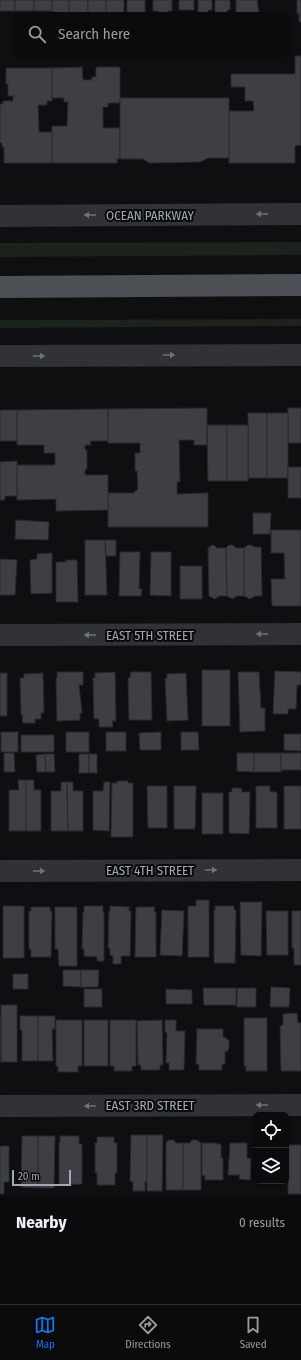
<!DOCTYPE html>
<style>
body{margin:0;font-family:"Fira Sans Condensed",sans-serif;background:#19191b;color:#f1f3f6}
.controls{position:absolute;right:12px;bottom:12px;display:grid;overflow:hidden;border-radius:6px;box-shadow:0 1px 3px #0004}
.controls button{width:36px;height:36px;display:grid;place-items:center;padding:0;border:0;border-bottom:1px solid #2b2b2e;background:#0b0b0d;color:#f1f3f6;font:20px sans-serif}
.scale{position:absolute;left:12px;bottom:10px;width:59px;box-sizing:border-box;padding-left:4px;border:2px solid #a0a8b2;border-top:0;font-size:11px;line-height:14px;white-space:nowrap;color:#a0a8b2;-webkit-text-stroke:3px #0a0a0c;paint-order:stroke}
.list{margin:0;padding:0;list-style:none}
h2{display:flex;justify-content:space-between;align-items:center;height:52px;margin:0;padding:0 16px;font-size:17px}
h2 small{font-size:13px;font-weight:400;color:#9a9b9d}
.icon{flex:none;width:22px;height:22px;fill:none;stroke:currentColor;stroke-width:2;stroke-linecap:round;stroke-linejoin:round}
.map{position:relative;flex:none;width:301px;height:1196px;overflow:hidden}
.search{position:absolute;background:#0b0b0d;box-shadow:0 1px 3px #0004;left:12px;right:12px;top:12px;height:44px;display:flex;align-items:center;gap:10px;box-sizing:border-box;padding:0 14px;border-radius:6px;color:#9a9b9d;font-size:15px}
.sheet{height:108px;background:#0b0b0d}
nav{display:flex;justify-content:space-around;align-items:center;box-sizing:border-box;height:56px;border-top:1px solid #2b2b2e;background:#0b0b0d;font-size:11px;color:#9a9b9d}
nav a{display:grid;justify-items:center;gap:2px}
nav .on{color:#1a73e8}
.map>svg:first-child{display:block}
.green{fill:#1c231c}
.building{fill:#3e3f44;stroke:#292a2d}
.lines{fill:none;stroke-linecap:round;stroke-linejoin:round}
.street{stroke:#303236;stroke-width:22}
.primary{stroke:#4c4f55;stroke-width:22}
.oneway{fill:#6e737a}
.labels{text-anchor:middle;dominant-baseline:central;stroke-width:4;stroke-linejoin:round;paint-order:stroke}
.street-label{font-size:13px;fill:#a0a8b2;stroke:#0a0a0c}
</style>
<div class="map">
<svg width="301" height="1196" viewBox="0 0 301 1196">
<rect width="100%" height="100%" fill="#0f0f11"/>
<g class="green">
<path d="M301,242V255L0,257V243Z"/>
<path d="M301,319V326L0,328V320Z"/>
</g>
<g class="building">
<rect x="0" y="0" width="15" height="11"/>
<rect x="15" y="0" width="19" height="11"/>
<rect x="34" y="0" width="18" height="11"/>
<path d="M52,0H69V13L52,12Z"/>
<rect x="69" y="0" width="19" height="13"/>
<rect x="88" y="0" width="18" height="13"/>
<rect x="106" y="0" width="18" height="13"/>
<rect x="127" y="0" width="18" height="14"/>
<path d="M153,0H172V11H168V14H159V11H153Z"/>
<rect x="179" y="0" width="15" height="10"/>
<path d="M198,0H212V10H208V14H198Z"/>
<path d="M215,0H230V10H227V14H215Z"/>
<path d="M236,0H257L259,14H236Z"/>
<path d="M297,0H301V22H299V13L297,14Z"/>
<path d="M295,56H301V145L295,146V163H229V111H254L253,101H245V87H231V74H295Z"/>
<path d="M82,67L83,80H92V77H96V67H120V103H108V107H103V128H120V159H117V163H52V126H67L68,102H64V98H52V68Z"/>
<path d="M6,68H52V101H47V105H38L39,132H52V163H4V147H2V143H0V104H3V101H13V96H8V84H6Z"/>
<path d="M120,98H229V158H208L200,162L149,163L143,159H120Z"/>
<path d="M207,408V445H194V440H179L180,482H177V494L208,493V527H108V493H133L138,489L137,471H135V453H140V443H108V409Z"/>
<rect x="288" y="408" width="13" height="35"/>
<path d="M108,409V441H90L91,445H85V449L87,451V468L85,471V475H108V510L56,511V499L17,500V465H55V453H44V445H17V410Z"/>
<rect x="0" y="410" width="17" height="31"/>
<rect x="248" y="413" width="19" height="65"/>
<rect x="267" y="413" width="21" height="65"/>
<path d="M207,425H227V481H208Z"/>
<rect x="227" y="425" width="21" height="56"/>
<path d="M17,461V496H5V500H0V462Z"/>
<rect x="288" y="467" width="13" height="31"/>
<path d="M253,513H271L270,534H253Z"/>
<path d="M16,520L49,522L48,540L15,539Z"/>
<path d="M271,530H301V606H272L271,579H285L284,553H271Z"/>
<path d="M85,540H105L107,595H85Z"/>
<path d="M105,540H116V556H106Z"/>
<path d="M212,545L215,546L217,548H226L227,596H219L215,599L209,596L208,548Z"/>
<path d="M229,545H233L236,548H244V596H237L233,599L227,596L226,548Z"/>
<path d="M248,545H251L255,547H261L262,596H255L250,599L244,596V548Z"/>
<path d="M120,552H140L139,589H142L141,596H119Z"/>
<path d="M151,552H171V596L150,595Z"/>
<path d="M52,553V593L31,594L30,560L37,559V554Z"/>
<path d="M0,559L17,560L15,595H0Z"/>
<path d="M66,560H77L78,602H56V562H66Z"/>
<rect x="180" y="566" width="22" height="33"/>
<rect x="202" y="670" width="28" height="56"/>
<path d="M275,671L301,672V685H297L296,709H288V714H273Z"/>
<path d="M57,672H83V685H79L82,713H80V720L57,721L56,678H57Z"/>
<path d="M115,672L116,721H112L113,727H99V719H94L93,678H95V673Z"/>
<path d="M131,672H151L152,720H129L128,678H130Z"/>
<path d="M238,672H259L261,708H265V731L240,732Z"/>
<rect x="0" y="673" width="7" height="43"/>
<path d="M43,673L44,713H41V719H35V723H23L22,714H21L20,678H24V674Z"/>
<path d="M186,673L188,720L167,721L165,678H167V674Z"/>
<rect x="1" y="732" width="17" height="20"/>
<rect x="66" y="732" width="23" height="20"/>
<rect x="106" y="732" width="20" height="19"/>
<path d="M161,732V750H140L139,733Z"/>
<path d="M181,732H198L199,750H181Z"/>
<path d="M284,734H301V751L284,750Z"/>
<rect x="21" y="735" width="33" height="17"/>
<path d="M4,753H14L15,772H4Z"/>
<path d="M237,753H254V772L237,771Z"/>
<rect x="254" y="753" width="27" height="19"/>
<rect x="281" y="753" width="20" height="17"/>
<path d="M45,754H54L55,772H46Z"/>
<path d="M45,754L46,772H37L36,755Z"/>
<rect x="79" y="754" width="10" height="19"/>
<rect x="89" y="754" width="8" height="19"/>
<path d="M18,780H26V831H9V790H19Z"/>
<path d="M26,780H34V790H41V831H26Z"/>
<path d="M117,781H128V783H133V837H111L112,783H117Z"/>
<path d="M61,782H67L68,831H51V791H61Z"/>
<path d="M67,782H73V791H83V831H68Z"/>
<path d="M104,782H110L109,831L93,830V791H103Z"/>
<path d="M147,786H167V828H148Z"/>
<path d="M174,786H196L195,829H174Z"/>
<path d="M256,786H270V792H277V828H256Z"/>
<rect x="284" y="786" width="17" height="43"/>
<path d="M232,788H241L242,792H250L249,834L229,833V792H232Z"/>
<rect x="202" y="793" width="21" height="41"/>
<path d="M196,900H209V957H188V906H196Z"/>
<path d="M240,902H262L261,956L241,955Z"/>
<rect x="3" y="906" width="21" height="52"/>
<path d="M84,906H103V912H104V961H97V957L84,956V949H82L83,912H84Z"/>
<path d="M110,906L129,907V911H131L130,956H121V964H113V956L110,955V948H108L109,911H110Z"/>
<path d="M215,906H234V910H236L235,963H214V910H215Z"/>
<path d="M31,907H50V911H52L51,957H31V949H29V911H31Z"/>
<path d="M55,907H77V966H59L58,949H55Z"/>
<path d="M136,907H155L154,912H156V957H135Z"/>
<path d="M162,910L184,911L182,956L160,955Z"/>
<path d="M266,911H288V955H267Z"/>
<path d="M292,911H301V965H294V948H292Z"/>
<path d="M63,970H81V987L63,986Z"/>
<path d="M81,970H99L98,987H81Z"/>
<rect x="13" y="974" width="15" height="15"/>
<path d="M271,987L290,988L289,1007H270Z"/>
<path d="M203,988H236V1005H204Z"/>
<rect x="237" y="988" width="19" height="19"/>
<rect x="84" y="989" width="18" height="18"/>
<path d="M166,989L192,990V1004H166Z"/>
<rect x="1" y="1005" width="16" height="57"/>
<path d="M297,1013L298,1023H301V1071H281L280,1026L283,1025V1014Z"/>
<rect x="0" y="1016" width="1" height="46"/>
<path d="M20,1016H38V1061H22V1030H20Z"/>
<path d="M38,1016H55V1029H52L53,1061H38Z"/>
<path d="M244,1018H267V1071H246V1066H244Z"/>
<path d="M56,1020H82V1066H78V1072H58V1066L56,1067Z"/>
<rect x="84" y="1020" width="24" height="46"/>
<path d="M110,1020H136V1066H132V1071H114V1066H110Z"/>
<path d="M162,1020L163,1065H160V1070H141V1065H138L137,1021Z"/>
<path d="M165,1020H176V1031H185L184,1070H169V1063H166L167,1033L165,1032Z"/>
<path d="M197,1029H223V1037L226,1038L229,1041V1048L227,1052L225,1051V1064H222V1070H199V1064H196Z"/>
<path d="M131,1135H147V1182H145V1191H133V1182L130,1181Z"/>
<path d="M147,1135H163L162,1191H147Z"/>
<path d="M22,1136H38V1188L21,1187Z"/>
<path d="M38,1136H55L54,1188H38Z"/>
<path d="M60,1136H79V1144H82V1184L59,1185V1143H60Z"/>
<path d="M97,1137H114V1143H117V1173H115V1185H97V1172L95,1173V1143H97Z"/>
<path d="M168,1140H174L176,1143H183V1190H166V1143Z"/>
<path d="M192,1140H197L201,1143V1190H183V1143H190Z"/>
<path d="M202,1143H216V1144H221V1158H223V1180H205V1176L202,1175Z"/>
<path d="M230,1143H247V1158L251,1159L250,1180L239,1179L240,1175H228Z"/>
<path d="M286,1145H301V1194H288V1172H286Z"/>
<path d="M0,1146H9V1182H4V1194H0Z"/>
</g>
<g class="lines">
<g class="street">
<path d="M0,216L301,214"/>
<path d="M0,356L301,355"/>
<path d="M0,635L301,634"/>
<path d="M0,871L301,870"/>
<path d="M0,1106L301,1105"/>
</g>
<path class="primary" d="M0,287L301,285"/>
</g>
<defs><path id="oneway-solid" d="M-6-.8H1V-3.2L6.5 0L1 3.2V.8H-6Z"/></defs>
<g class="oneway">
<use href="#oneway-solid" transform="translate(262 214) rotate(180)"/>
<use href="#oneway-solid" transform="translate(90 215) rotate(180)"/>
<use href="#oneway-solid" transform="translate(169 355)"/>
<use href="#oneway-solid" transform="translate(39 356)"/>
<use href="#oneway-solid" transform="translate(262 634) rotate(180)"/>
<use href="#oneway-solid" transform="translate(90 635) rotate(180)"/>
<use href="#oneway-solid" transform="translate(211 870)"/>
<use href="#oneway-solid" transform="translate(39 871)"/>
<use href="#oneway-solid" transform="translate(262 1105) rotate(180)"/>
<use href="#oneway-solid" transform="translate(90 1106) rotate(180)"/>
</g>
<g class="labels">
<g class="street-label">
<text x="150" y="215">OCEAN PARKWAY</text>
<text x="150" y="635">EAST 5TH STREET</text>
<text x="150" y="870">EAST 4TH STREET</text>
<text x="150" y="1105">EAST 3RD STREET</text>
</g>
</g>
</svg>
<div class="controls">
<button><svg class="icon" aria-label="locate" viewBox="0 0 24 24"><circle cx="12" cy="12" r="6"/><path d="M12 2v4M12 18v4M2 12h4M18 12h4"/></svg></button>
<button><svg class="icon" aria-label="layers" viewBox="0 0 24 24"><path d="M12 4l9 5-9 5-9-5zM3 14l9 5 9-5"/></svg></button>
</div>
<div class="scale">20 m</div>
<div class="search"><svg class="icon" aria-label="search" viewBox="0 0 24 24"><circle cx="10" cy="10" r="6"/><path d="M15 15l6 6"/></svg>Search here</div>
</div>
<section class="sheet">
<h2>Nearby<small>0 results</small></h2>
<ul class="list">
</ul>
</section>
<nav>
<a class="on"><svg class="icon" aria-label="map" viewBox="0 0 24 24"><path d="M3 6l6-2 6 2 6-2v14l-6 2-6-2-6 2zM9 4v14M15 6v14"/></svg>Map</a>
<a><svg class="icon" aria-label="directions" viewBox="0 0 24 24"><path d="M12 3l9 9-9 9-9-9zM9 14v-3h6M13 9l2 2-2 2"/></svg>Directions</a>
<a><svg class="icon" aria-label="saved" viewBox="0 0 24 24"><path d="M7 4h10v16l-5-4-5 4z"/></svg>Saved</a>
</nav>
